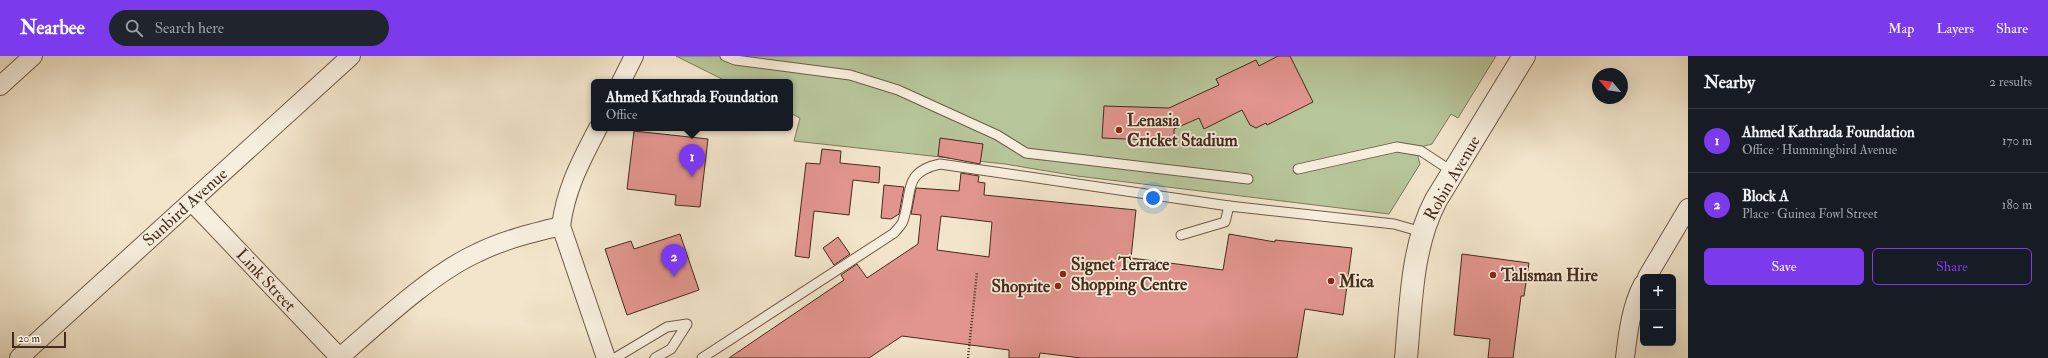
<!DOCTYPE html>
<meta charset="utf-8">
<style>
body{margin:0;font-family:"IM FELL Double Pica",serif;background:#20242c;color:#f1f3f6}
.controls{position:absolute;right:12px;bottom:12px;display:grid;overflow:hidden;border-radius:6px;box-shadow:0 4px 16px #0002}
.controls button{width:36px;height:36px;display:grid;place-items:center;padding:0;border:0;border-bottom:1px solid #363941;background:#171b24;color:#f1f3f6;font:20px sans-serif}
.compass{position:absolute;left:1592px;top:12px;width:36px;height:36px;border-radius:50%;background:#171b24;box-shadow:0 4px 16px #0002;rotate:299deg}
.scale{position:absolute;left:12px;bottom:10px;width:54px;box-sizing:border-box;padding-left:4px;border:2px solid #452b1b;border-top:0;font-size:11px;line-height:14px;white-space:nowrap;color:#452b1b;-webkit-text-stroke:3px #f7eedd;paint-order:stroke}
.you{position:absolute;left:1153px;top:142px;width:14px;height:14px;margin:-10px;border:3px solid #fff;border-radius:50%;background:#1a73e8;box-shadow:0 0 0 6px #1a73e833}
.badge{display:grid;place-items:center;width:26px;height:26px;border-radius:50%;background:#7c3aed;color:#fff;font-size:13px;font-weight:700}
.pin{position:absolute;translate:-50% -33px;filter:drop-shadow(0 1px 2px #0008)}
.pin::after{content:'';position:absolute;top:21px;width:14px;height:12px;background:inherit;clip-path:polygon(0 0,100% 0,50% 100%)}
.popup{position:absolute;left:591px;top:23px;width:202px;height:52px;box-sizing:border-box;display:grid;place-content:center;border-radius:6px;background:#171b24;filter:drop-shadow(0 1px 3px #0005);font-size:13px;white-space:nowrap;color:#9ea1a6}
.popup b{font-size:15px;color:#f1f3f6}
.popup::after{content:'';position:absolute;left:50%;top:100%;margin-left:-8px;border:8px solid transparent;border-top-color:#171b24}
.list{margin:0;padding:0;list-style:none}
h2{display:flex;justify-content:space-between;align-items:center;height:52px;margin:0;padding:0 16px;font-size:17px}
h2 small{font-size:13px;font-weight:400;color:#9ea1a6}
.list li{display:grid;grid-template-columns:26px 1fr auto;gap:12px;align-items:center;box-sizing:border-box;height:64px;padding:0 16px;border-top:1px solid #363941}
.list b{display:block;font-size:15px;white-space:nowrap}
.list p{margin:0;font-size:13px;white-space:nowrap;color:#9ea1a6}
.list em{font-size:13px;font-style:normal;color:#9ea1a6}
.actions{display:flex;gap:8px;padding:12px 16px}
.actions a{flex:1;padding:9px 0;border:1px solid #7c3aed;border-radius:6px;text-align:center;font-size:14px;color:#7c3aed}
.actions .main{background:#7c3aed;color:#fff}
.icon{flex:none;width:22px;height:22px;fill:none;stroke:currentColor;stroke-width:2;stroke-linecap:round;stroke-linejoin:round}
.map{position:relative;flex:none;width:1688px;height:302px;overflow:hidden}
header{display:flex;align-items:center;gap:24px;box-sizing:border-box;height:56px;padding:0 20px;background:#7c3aed;color:#fff}
header strong{font-size:19px}
nav{display:flex;gap:22px;margin-inline-start:auto;font-size:14px}
.search{width:280px;height:36px;background:#20242c;display:flex;align-items:center;gap:10px;box-sizing:border-box;padding:0 14px;border-radius:22px;color:#9ea1a6;font-size:15px}
main{display:flex}
aside{flex:1;background:#171b24}
.map>svg:first-child{display:block}
.green{fill:#b7c59a;stroke:#7e785a}
.building{fill:#e2958e;stroke:#452b1b;fill-rule:evenodd}
.lines{fill:none;stroke-linecap:round;stroke-linejoin:round}
.service-casing{stroke:#705a47;stroke-width:11}
.minor-casing{stroke:#705a47;stroke-width:20}
.tertiary-casing{stroke:#705a47;stroke-width:24}
.path{stroke:#452b1b;stroke-width:2.5;stroke-dasharray:1 2;stroke-linecap:butt}
.service{stroke:#f7eedd;stroke-width:9}
.minor{stroke:#f7eedd;stroke-width:18}
.tertiary{stroke:#f7eedd;stroke-width:22}
.poi-dot{fill:#8f2418;stroke:#f7eedd;stroke-width:1.5}
.labels{text-anchor:middle;dominant-baseline:central;stroke-width:3.5;stroke-linejoin:round;paint-order:stroke}
.poi-label{font-size:17px;font-weight:bold;fill:#452b1b;stroke:#f7eedd;text-anchor:start}
.street-label{font-size:17px;fill:#452b1b;stroke:#f7eedd}
</style>
<header>
<strong>Nearbee</strong>
<div class="search"><svg class="icon" aria-label="search" viewBox="0 0 24 24"><circle cx="10" cy="10" r="6"/><path d="M15 15l6 6"/></svg>Search here</div>
<nav><a>Map</a><a>Layers</a><a>Share</a></nav>
</header>
<main>
<div class="map">
<svg width="1688" height="302" viewBox="0 0 1688 302">
<rect width="100%" height="100%" fill="#f2e5cb"/>
<filter id="stains"><feTurbulence type="fractalNoise" baseFrequency=".005" numOctaves="4"/><feColorMatrix values="0 0 0 0 .2 0 0 0 0 .09 0 0 0 0 .02 0 0 0 .5 -.17"/></filter>
<radialGradient id="worn" r=".72"><stop offset=".6" stop-color="#630" stop-opacity="0"/><stop offset="1" stop-color="#630" stop-opacity=".3"/></radialGradient>
<path class="green" d="M676,0H1496L1458,62L1451,58L1432,88L1424,90L1418,101L1420,108L1389,158L1077,120L1005,108L794,85L800,62L790,57V26H728Z"/>
<g class="building">
<path d="M1278,0H1290L1313,46L1267,69L1266,67L1256,72L1250,69L1242,54L1204,73L1199,62L1174,73V85L1102,82L1104,50L1169,52L1219,29L1216,23L1256,4L1259,10Z"/>
<path d="M634,75L708,83L700,151L675,149L676,139L627,133Z"/>
<path d="M940,82L983,88L980,108L938,100Z"/>
<path d="M822,93L841,95L840,107L880,111L879,127L853,124L849,159L814,155L809,202L795,200L806,107L820,108Z"/>
<path d="M961,117L979,120L978,126L985,127L984,139L1136,154L1131,202L1223,214L1229,178L1275,186V184L1352,192L1343,259L1305,253L1297,302H1081L1040,297L1039,302H1009V294L902,280L869,302H729L844,224L841,219L857,208L867,222L918,188L921,159L911,158L916,132L959,135ZM941,160L992,166L989,201L937,194Z"/>
<path d="M884,129L904,131L899,158L891,163L881,162Z"/>
<path d="M680,178L699,234L627,259L605,193L631,185L634,193Z"/>
<path d="M838,181L850,198L834,209L823,192Z"/>
<path d="M1462,198L1529,207L1524,240H1521L1513,302H1488L1490,283L1454,279Z"/>
</g>
<g class="lines">
<g class="service-casing">
<g id="service">
<path d="M725,0L735,4L850,19L898,34L997,79L1026,97L1248,123"/>
<path d="M1298,113L1397,91L1421,95L1453,116"/>
<path d="M1181,179L1225,166L1229,150L1394,168L1422,176"/>
<path d="M615,302L667,271L687,268L671,293L655,302"/>
<path d="M702,302L894,177C897,173 902,169 903,165C913,137 902,116 940,108L1229,150"/>
</g>
</g>
<g class="minor-casing">
<g id="minor">
<path d="M621,26L634,0"/>
<path d="M0,30L33,0"/>
<path d="M598,72C581,105 566,132 561,170L606,302"/>
<path d="M192,146L340,302"/>
<path d="M1647,221L1688,152"/>
<path d="M19,302L351,0"/>
<path d="M339,302C378,268 431,218 477,197C503,184 532,177 561,170"/>
<path d="M1625,302C1628,276 1631,251 1643,228"/>
</g>
</g>
<g class="tertiary-casing">
<path id="tertiary" d="M1406,302C1411,250 1411,191 1436,144L1524,0"/>
</g>
<path class="path" d="M968,302L977,216"/>
<use href="#service" class="service"/>
<use href="#minor" class="minor"/>
<use href="#tertiary" class="tertiary"/>
</g>
<g class="poi-dot">
<circle cx="1119" cy="74" r="4"/>
<circle cx="1063" cy="218" r="4"/>
<circle cx="1493" cy="219" r="4"/>
<circle cx="1331" cy="225" r="4"/>
<circle cx="1058" cy="230" r="4"/>
</g>
<g class="labels">
<g class="poi-label">
<text x="1127" y="64">Lenasia<tspan x="1127" dy="20">Cricket Stadium</tspan></text>
<text x="1071" y="208">Signet Terrace<tspan x="1071" dy="20">Shopping Centre</tspan></text>
<text x="1501" y="219">Talisman Hire</text>
<text x="1339" y="225">Mica</text>
<text x="1050" y="230" text-anchor="end">Shoprite</text>
</g>
<g class="street-label">
<text transform="translate(1452 122) rotate(-60)">Robin Avenue</text>
<text transform="translate(185 151) rotate(-42)">Sunbird Avenue</text>
<text transform="translate(266 224) rotate(47)">Link Street</text>
</g>
</g>
<rect width="100%" height="100%" filter="url(#stains)"/>
<rect width="100%" height="100%" fill="url(#worn)"/>
</svg>
<div class="controls">
<button>+</button>
<button>−</button>
</div>
<svg class="compass" viewBox="-18 -18 36 36"><path d="M0-13l5 13h-10z" fill="#e53935"/><path d="M0 13l5-13h-10z" fill="#9ea1a6"/></svg>
<div class="scale">20 m</div>
<div class="you"></div>
<div class="pin badge" style="left:692px;top:121px">1</div>
<div class="popup"><b>Ahmed Kathrada Foundation</b>Office</div>
<div class="pin badge" style="left:674px;top:221px">2</div>
</div>
<aside>
<h2>Nearby<small>2 results</small></h2>
<ul class="list">
<li><span class="badge">1</span><div><b>Ahmed Kathrada Foundation</b><p>Office · Hummingbird Avenue</p></div><em>170 m</em></li>
<li><span class="badge">2</span><div><b>Block A</b><p>Place · Guinea Fowl Street</p></div><em>180 m</em></li>
</ul>
<div class="actions"><a class="main">Save</a><a>Share</a></div>
</aside>
</main>
